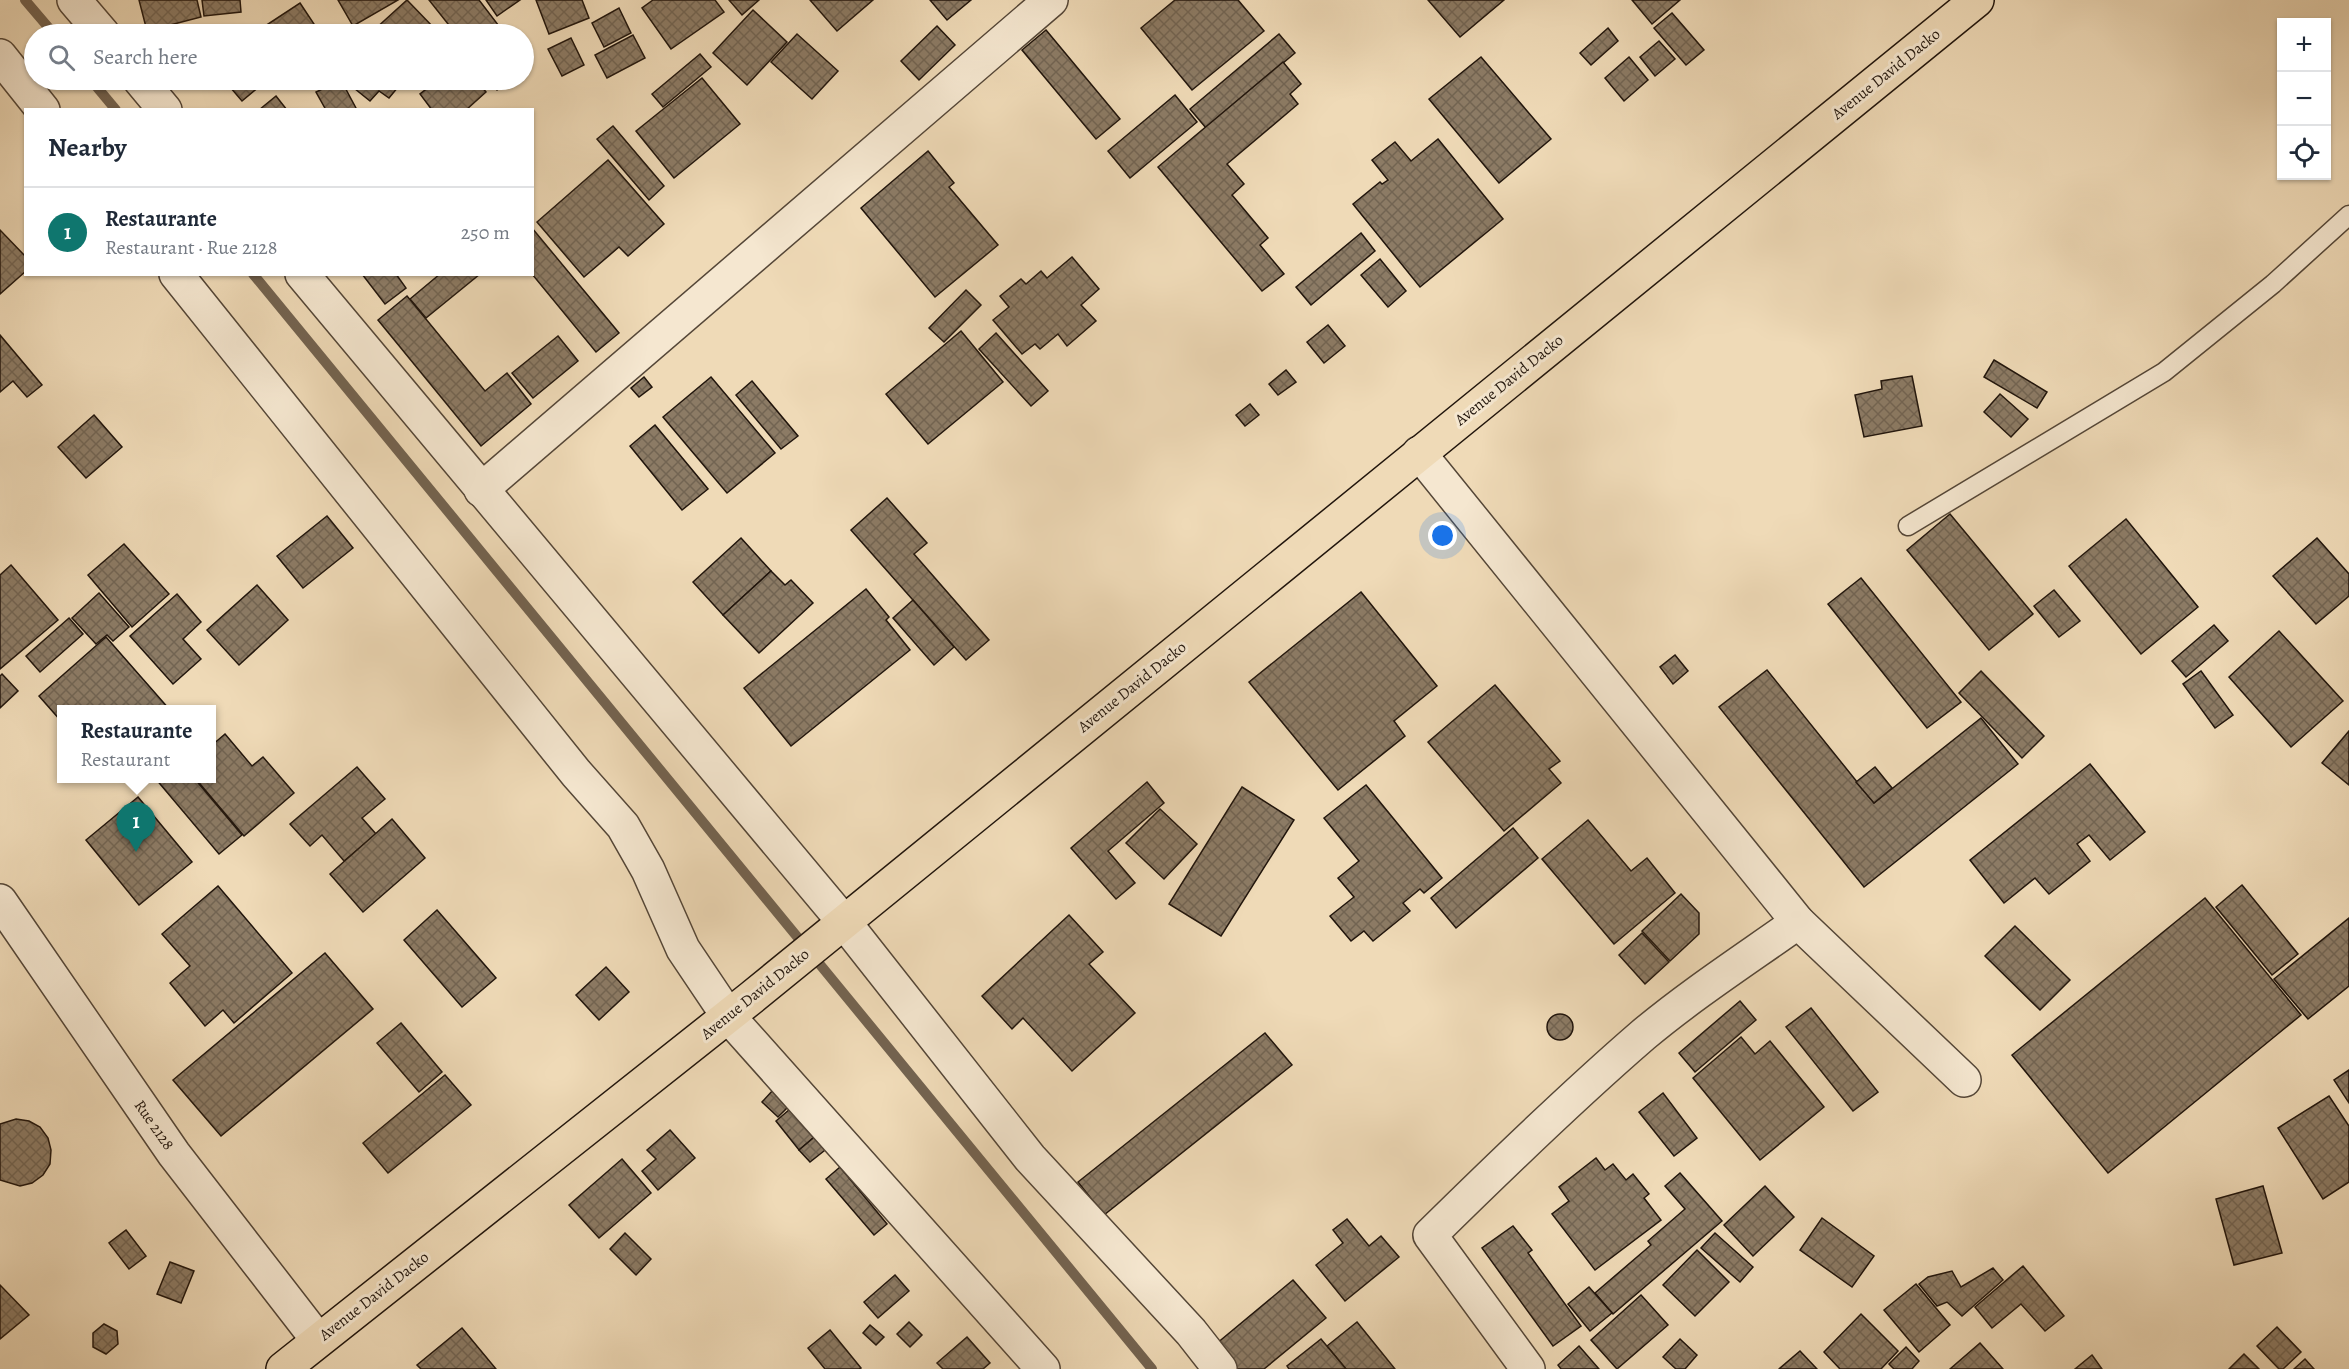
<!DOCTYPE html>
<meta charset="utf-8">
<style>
body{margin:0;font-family:Alegreya,serif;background:#f6f6f7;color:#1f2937}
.controls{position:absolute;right:18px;top:18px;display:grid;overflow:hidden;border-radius:0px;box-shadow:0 2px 4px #0004}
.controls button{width:54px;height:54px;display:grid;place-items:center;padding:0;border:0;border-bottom:2px solid #e0e1e3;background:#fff;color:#1f2937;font:30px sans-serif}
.you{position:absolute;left:1443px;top:536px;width:21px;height:21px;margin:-15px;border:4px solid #fff;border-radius:50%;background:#1a73e8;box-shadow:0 0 0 9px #1a73e833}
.badge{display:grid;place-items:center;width:39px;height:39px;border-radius:50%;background:#0f766e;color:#fff;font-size:20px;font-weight:700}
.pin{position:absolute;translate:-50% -50px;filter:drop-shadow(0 2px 3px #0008)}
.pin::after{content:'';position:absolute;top:32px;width:21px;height:18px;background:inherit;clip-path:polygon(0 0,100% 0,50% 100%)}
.popup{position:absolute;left:57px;top:705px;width:159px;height:78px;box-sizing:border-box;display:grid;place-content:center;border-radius:0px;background:#fff;filter:drop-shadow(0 2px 4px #0005);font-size:20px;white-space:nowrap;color:#747a83}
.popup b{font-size:22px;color:#1f2937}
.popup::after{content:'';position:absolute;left:50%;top:100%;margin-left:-12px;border:12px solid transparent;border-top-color:#fff}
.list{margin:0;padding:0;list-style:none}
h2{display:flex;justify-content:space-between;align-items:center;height:78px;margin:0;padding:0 24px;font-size:26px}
h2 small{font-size:20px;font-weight:400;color:#747a83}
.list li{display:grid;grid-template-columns:39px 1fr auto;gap:18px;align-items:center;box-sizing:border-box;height:90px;padding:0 24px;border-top:2px solid #e0e1e3}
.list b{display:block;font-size:22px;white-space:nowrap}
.list p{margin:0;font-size:20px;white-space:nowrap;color:#747a83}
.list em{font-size:20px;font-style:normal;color:#747a83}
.icon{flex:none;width:33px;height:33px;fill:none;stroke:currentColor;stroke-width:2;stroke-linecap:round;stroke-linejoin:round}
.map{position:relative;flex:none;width:2349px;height:1369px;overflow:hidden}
.search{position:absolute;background:#fff;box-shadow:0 2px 4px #0004;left:24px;top:24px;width:510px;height:66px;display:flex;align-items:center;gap:15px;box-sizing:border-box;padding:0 21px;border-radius:33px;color:#747a83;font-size:22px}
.panel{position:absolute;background:#fff;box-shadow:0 2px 4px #0004;left:24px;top:108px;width:510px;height:168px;border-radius:0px}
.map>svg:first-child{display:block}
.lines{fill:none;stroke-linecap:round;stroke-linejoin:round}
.stream{stroke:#736350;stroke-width:10}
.building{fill:url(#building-cross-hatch);stroke:#21150c;stroke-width:1.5}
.lane-casing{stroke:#544637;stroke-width:21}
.street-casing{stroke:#544637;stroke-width:36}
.primary-casing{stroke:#21150c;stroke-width:36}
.lane{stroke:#f5e7d0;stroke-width:18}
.street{stroke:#f5e7d0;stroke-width:33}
.primary{stroke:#efdab7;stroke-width:33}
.labels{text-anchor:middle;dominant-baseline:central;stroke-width:6;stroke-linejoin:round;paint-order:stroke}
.street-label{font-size:16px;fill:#21150c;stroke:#f5e7d0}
</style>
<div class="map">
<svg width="2349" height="1369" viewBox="0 0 2349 1369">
<defs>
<pattern id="building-cross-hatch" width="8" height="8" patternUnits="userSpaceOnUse" patternTransform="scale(1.5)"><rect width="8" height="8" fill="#8c7b65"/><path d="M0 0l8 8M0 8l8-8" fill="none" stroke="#726452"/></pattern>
</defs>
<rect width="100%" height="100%" fill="#efdab7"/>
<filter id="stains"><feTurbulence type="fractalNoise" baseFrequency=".00333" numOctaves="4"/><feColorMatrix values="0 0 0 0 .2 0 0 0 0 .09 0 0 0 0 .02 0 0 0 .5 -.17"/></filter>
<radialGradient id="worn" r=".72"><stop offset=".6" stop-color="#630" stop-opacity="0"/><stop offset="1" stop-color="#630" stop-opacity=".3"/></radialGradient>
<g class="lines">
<g class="stream">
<path d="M25,0L54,34"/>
<path d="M91,80L116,110"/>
<path d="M253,274L1152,1369"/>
</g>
</g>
<g class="building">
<path d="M139,0H197L201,17L147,31Z"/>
<path d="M202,0H240L241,12L204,16Z"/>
<path d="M338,0H398L353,26Z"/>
<path d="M407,0L434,28L427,34H377L373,31Z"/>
<path d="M429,0H479L502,30L496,34H456Z"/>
<path d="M486,0H520L497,16Z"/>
<path d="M536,0H582L589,18L549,34Z"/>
<path d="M653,0H715L724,12L671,49L642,8Z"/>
<path d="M729,0H759L742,15Z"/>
<path d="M810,0H873L837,31Z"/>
<path d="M930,0H971L947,20Z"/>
<path d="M1175,0H1238L1264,31L1192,90L1141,28Z"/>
<path d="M1428,0H1504L1460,37Z"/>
<path d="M1632,0H1680L1652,24Z"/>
<path d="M300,3L316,27L305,34H266L262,28Z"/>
<path d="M619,8L631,33L604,47L592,23Z"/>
<path d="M753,10L787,42L747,85L713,53Z"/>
<path d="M1672,13L1704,50L1686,65L1654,28Z"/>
<path d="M937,26L955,45L919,80L901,61Z"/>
<path d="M1608,28L1618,41L1591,65L1580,53Z"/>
<path d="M1046,30L1120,119L1096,139L1022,50Z"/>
<path d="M797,34L838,71L812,99L771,62Z"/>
<path d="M1279,34L1295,53L1206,128L1190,109Z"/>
<path d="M633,35L645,58L607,78L595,55Z"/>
<path d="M571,38L584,65L562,76L548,49Z"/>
<path d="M1659,41L1675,59L1655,76L1640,57Z"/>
<path d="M700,54L711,67L663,107L652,94Z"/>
<path d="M1481,57L1551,139L1499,183L1429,99Z"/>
<path d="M1629,57L1648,80L1624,101L1605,78Z"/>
<path d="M1283,62L1301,84L1290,94L1298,104L1227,164L1244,184L1232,195L1268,238L1260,245L1284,274L1262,291L1158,167Z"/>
<path d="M702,78L740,124L674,178L636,131Z"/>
<path d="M224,80H267L242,101Z"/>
<path d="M341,80L357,110H326L316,92Z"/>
<path d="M344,80H402L403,81L389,98L379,91L370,101Z"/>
<path d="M438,80H476L486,92L466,110H432L420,94Z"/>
<path d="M488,80H511L497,90Z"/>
<path d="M1175,95L1197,122L1130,178L1108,151Z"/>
<path d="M276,96L287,110H259Z"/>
<path d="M613,126L664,186L649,200L597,139Z"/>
<path d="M1438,139L1503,219L1420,287L1353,204L1380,182L1382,184L1388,180L1372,160L1395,142L1411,161Z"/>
<path d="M928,151L954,183L949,187L998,245L935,297L861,208Z"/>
<path d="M608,160L664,224L628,256L619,247L584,277L537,222Z"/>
<path d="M532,228L619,333L596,352L532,274Z"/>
<path d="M0,230L26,257V271L0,294Z"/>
<path d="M1361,233L1375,251L1311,305L1296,287Z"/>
<path d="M1072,257L1099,289L1081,305L1096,321L1067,346L1058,334L1040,349L1035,344L1022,354L993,320L1009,307L1000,296L1021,279L1026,284L1041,271L1047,278Z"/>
<path d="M1380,259L1406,291L1388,307L1361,275Z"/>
<path d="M362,274H396L406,288L385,304Z"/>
<path d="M440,274H480L426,318L410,299Z"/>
<path d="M966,290L981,305L944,342L929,328Z"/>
<path d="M407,296L485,391L507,373L531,404L481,446L378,320Z"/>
<path d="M1328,325L1345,346L1324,363L1307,342Z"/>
<path d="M961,331L1003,382L928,444L886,394Z"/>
<path d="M996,333L1048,391L1031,406L979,349Z"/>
<path d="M0,335L42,385L27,397L13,381L0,392Z"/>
<path d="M558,336L578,361L533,398L512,373Z"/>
<path d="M1994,360L2047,392L2037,408L1984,377Z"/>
<path d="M1286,370L1296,382L1278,395L1269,384Z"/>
<path d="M1912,376L1922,426L1864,437L1855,395L1882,389L1881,381Z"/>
<path d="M644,377L652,387L639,397L631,388Z"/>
<path d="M711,377L775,453L727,493L663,417Z"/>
<path d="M752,381L798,436L781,449L736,395Z"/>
<path d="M2000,394L2028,419L2011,437L1984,412Z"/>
<path d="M1250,404L1259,415L1245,426L1236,415Z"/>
<path d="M94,415L122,447L86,478L58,447Z"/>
<path d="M655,425L708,489L682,510L630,446Z"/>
<path d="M887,498L927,543L914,554L989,640L966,660L851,530Z"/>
<path d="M1950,514L2033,614L1989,650L1907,550Z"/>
<path d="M327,516L353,548L303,588L277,556Z"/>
<path d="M2126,519L2198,607L2141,654L2069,566Z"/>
<path d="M741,538L771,571L723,615L693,582Z"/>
<path d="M2317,538L2349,574V596L2316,624L2273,576Z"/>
<path d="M124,544L169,594L132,627L88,575Z"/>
<path d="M11,565L58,620L0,669V575Z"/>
<path d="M771,571L785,585L791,580L813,603L759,653L723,615Z"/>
<path d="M1861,578L1961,702L1927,728L1828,604Z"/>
<path d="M257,585L288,620L239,665L207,630Z"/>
<path d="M866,589L889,617L886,620L910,650L791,746L744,688Z"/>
<path d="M2054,590L2080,621L2059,637L2034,606Z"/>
<path d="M1361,592L1437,686L1394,721L1405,736L1338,790L1249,682Z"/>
<path d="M99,593L129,627L113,641L107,635L96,644L72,618Z"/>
<path d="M177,594L201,622L183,639L201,659L173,684L130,636Z"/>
<path d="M913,600L954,647L934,665L893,618Z"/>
<path d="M69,618L83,634L40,672L26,656Z"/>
<path d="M2214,625L2228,641L2186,677L2172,661Z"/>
<path d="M2279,631L2343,701L2291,747L2229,677Z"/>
<path d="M106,637L170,710H61V721L39,696Z"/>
<path d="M1675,655L1688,671L1673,684L1660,667Z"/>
<path d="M1767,670L1874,803L1981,718L2018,764L1864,887L1719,707Z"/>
<path d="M1981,671L2044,736L2022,758L1959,693Z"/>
<path d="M2201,671L2233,715L2215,728L2183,684Z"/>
<path d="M2,674L18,691L0,708V676Z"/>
<path d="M1495,685L1560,761L1549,769L1561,783L1504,831L1428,742Z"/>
<path d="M2349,731V785L2322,763Z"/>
<path d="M225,734L252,766L263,757L294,793L244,836L195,778H211V746Z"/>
<path d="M2090,764L2145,832L2110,860L2089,835L2077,844L2090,861L2049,894L2035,878L2004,903L1970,860Z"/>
<path d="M357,767L385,799L362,818L376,834L344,861L322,835L310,846L290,824Z"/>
<path d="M1875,767L1892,788L1874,803L1856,782Z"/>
<path d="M155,778H194L242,835L219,854Z"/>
<path d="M1147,782L1164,803L1108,851L1135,883L1116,899L1071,848Z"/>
<path d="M1366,785L1442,878L1424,893L1420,889L1403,903L1410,911L1373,941L1364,931L1351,941L1330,916L1354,897L1338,878L1359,861L1324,818Z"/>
<path d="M1242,787L1294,820L1221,936L1169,904Z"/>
<path d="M138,797L192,862L139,905L86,840Z"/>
<path d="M1160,809L1197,844L1164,879L1126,843Z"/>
<path d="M392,819L425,858L363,912L330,874Z"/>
<path d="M1588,820L1631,871L1647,858L1675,893L1614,944L1542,859Z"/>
<path d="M1513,828L1538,858L1456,928L1431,898Z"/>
<path d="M2242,885L2298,954L2272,975L2216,907Z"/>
<path d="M218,886L292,973L234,1023L223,1010L205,1026L170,983L190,966L162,934Z"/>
<path d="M1681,894L1699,913V934L1670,961L1642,931Z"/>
<path d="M2205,898L2301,1015L2108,1173L2012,1055Z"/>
<path d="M437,910L496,978L462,1007L404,940Z"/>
<path d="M1069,915L1103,952L1089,964L1135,1013L1072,1071L1023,1018L1012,1029L982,996Z"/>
<path d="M2349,918V986L2308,1019L2274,979Z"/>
<path d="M2015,926L2070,980L2040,1010L1985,956Z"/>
<path d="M1642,933L1669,962L1645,984L1619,955Z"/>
<path d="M325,953L373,1009L221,1136L173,1080Z"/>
<path d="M606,967L629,992L599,1020L576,995Z"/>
<path d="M1740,1001L1756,1020L1695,1072L1679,1053Z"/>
<path d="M1811,1008L1878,1092L1853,1111L1786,1027Z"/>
<circle cx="1560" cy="1027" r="13"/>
<path d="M401,1023L442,1072L419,1092L377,1043Z"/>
<path d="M1265,1033L1292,1065L1104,1215L1078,1182Z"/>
<path d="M1741,1037L1755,1054L1770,1041L1824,1107L1760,1160L1693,1078Z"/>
<path d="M2349,1070V1103L2334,1080Z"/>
<path d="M445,1075L471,1105L388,1173L363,1143Z"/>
<path d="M773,1090L789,1106L778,1117L762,1102Z"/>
<path d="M1663,1093L1697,1138L1674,1156L1639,1112Z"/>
<path d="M2329,1096L2349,1126V1182L2323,1199L2278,1128Z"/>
<path d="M797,1103L821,1131L799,1150L776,1121Z"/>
<path d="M16,1119L29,1121L40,1127L48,1138L51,1150L50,1164L43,1175L32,1183L20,1186L0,1180V1124Z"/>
<path d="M670,1130L695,1158L658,1190L642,1171L656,1159L647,1150Z"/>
<path d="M818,1134L829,1147L810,1162L799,1150Z"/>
<path d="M1596,1158L1605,1170L1613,1164L1626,1180L1633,1174L1649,1194L1644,1198L1661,1220L1595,1270L1552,1214L1569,1201L1559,1187Z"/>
<path d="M622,1159L651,1193L599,1238L569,1205Z"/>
<path d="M840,1167L887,1224L874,1235L826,1179Z"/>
<path d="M1680,1173L1722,1221L1613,1314L1595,1293L1651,1245L1648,1241L1685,1209L1665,1186Z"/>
<path d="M1765,1186L1794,1217L1753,1256L1724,1225Z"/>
<path d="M2263,1186L2282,1253L2234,1265L2216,1199Z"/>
<path d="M1822,1218L1874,1256L1852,1287L1800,1250Z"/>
<path d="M1347,1219L1369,1246L1381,1236L1399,1257L1345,1301L1316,1265L1343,1243L1333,1230Z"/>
<path d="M1513,1226L1532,1250L1528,1253L1581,1326L1553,1346L1482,1248Z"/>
<path d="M126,1230L146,1256L129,1269L109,1243Z"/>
<path d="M625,1233L651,1259L636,1275L610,1249Z"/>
<path d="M1715,1233L1753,1267L1740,1282L1701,1248Z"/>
<path d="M1697,1250L1729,1282L1695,1316L1663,1285Z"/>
<path d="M170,1262L194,1271L181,1303L157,1294Z"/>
<path d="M2023,1266L2064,1316L2045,1331L2021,1304L1992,1328L1975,1307Z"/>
<path d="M1993,1268L2003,1280L1962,1316L1947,1302L1937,1306L1919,1284L1928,1277L1952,1271L1961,1287Z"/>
<path d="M895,1275L909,1291L878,1318L864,1302Z"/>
<path d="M1293,1280L1326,1318L1264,1369H1237L1216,1344Z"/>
<path d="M1916,1284L1950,1325L1919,1352L1884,1310Z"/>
<path d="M0,1285L29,1315L0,1339Z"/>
<path d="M1589,1287L1612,1313L1590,1331L1568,1304Z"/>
<path d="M1641,1295L1668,1325L1617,1369L1591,1340Z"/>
<path d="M1861,1314L1898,1351L1881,1369H1840L1824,1352Z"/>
<path d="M909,1322L922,1335L910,1347L897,1334Z"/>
<path d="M1357,1322L1395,1369H1346L1327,1346Z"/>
<path d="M104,1324L117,1331L118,1344L106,1354L93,1347V1333Z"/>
<path d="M870,1325L884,1337L876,1345L863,1333Z"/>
<path d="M2277,1327L2301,1352L2283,1369H2279L2257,1346Z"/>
<path d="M462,1328L496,1369H421L417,1365Z"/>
<path d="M830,1330L861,1368L859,1369H825L808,1348Z"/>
<path d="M967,1337L990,1363L983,1369H943L937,1363Z"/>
<path d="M1321,1339L1346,1369H1289L1287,1366Z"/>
<path d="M1680,1339L1697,1355L1685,1369H1676L1663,1357Z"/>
<path d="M1980,1343L2003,1369H1950Z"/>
<path d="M1579,1346L1599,1369H1561L1558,1365Z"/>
<path d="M1906,1347L1919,1361L1912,1369H1894L1889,1364Z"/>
<path d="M1800,1351L1817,1369H1779Z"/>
<path d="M2244,1354L2259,1369H2229Z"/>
<path d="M2092,1355L2102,1369H2075Z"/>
<path d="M2305,1359L2314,1369H2294Z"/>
</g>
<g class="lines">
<g class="lane-casing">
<path id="lane" d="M1908,526L2164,372L2273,284L2349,215"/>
</g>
<g class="street-casing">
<g id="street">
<path d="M74,0L103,34"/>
<path d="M0,56L43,110"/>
<path d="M140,80L165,110"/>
<path d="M176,274L576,773L623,826L648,870L683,949L728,1016L1043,1369"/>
<path d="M302,274L844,922L1030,1158L1191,1332L1220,1369"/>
<path d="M1419,453L1798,922L1964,1080"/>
<path d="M481,490L1051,0"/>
<path d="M0,901L174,1154L318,1340"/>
<path d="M1528,1369L1430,1235C1499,1167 1569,1099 1643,1035C1692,994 1746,959 1798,922"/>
</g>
</g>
<g class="primary-casing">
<path id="primary" d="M283,1369L751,998L1977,0"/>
</g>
<use href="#lane" class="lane"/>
<use href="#street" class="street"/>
<use href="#primary" class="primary"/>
</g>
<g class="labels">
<g class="street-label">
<text transform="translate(1886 74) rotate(-39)">Avenue David Dacko</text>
<text transform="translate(1509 380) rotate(-39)">Avenue David Dacko</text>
<text transform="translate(1132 687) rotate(-39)">Avenue David Dacko</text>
<text transform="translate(755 994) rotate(-39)">Avenue David Dacko</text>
<text transform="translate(154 1125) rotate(55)">Rue 2128</text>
<text transform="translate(374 1296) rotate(-38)">Avenue David Dacko</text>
</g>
</g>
<rect width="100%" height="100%" filter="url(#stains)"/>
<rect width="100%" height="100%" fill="url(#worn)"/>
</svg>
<div class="controls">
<button>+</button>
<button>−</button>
<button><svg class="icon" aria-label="locate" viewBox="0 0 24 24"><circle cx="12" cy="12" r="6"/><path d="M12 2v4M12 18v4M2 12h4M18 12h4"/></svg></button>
</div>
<div class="you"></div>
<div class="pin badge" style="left:136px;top:852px">1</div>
<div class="popup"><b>Restaurante</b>Restaurant</div>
<div class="search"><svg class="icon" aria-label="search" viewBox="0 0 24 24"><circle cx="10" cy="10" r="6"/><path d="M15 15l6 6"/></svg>Search here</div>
<section class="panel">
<h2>Nearby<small></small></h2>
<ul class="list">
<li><span class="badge">1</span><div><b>Restaurante</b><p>Restaurant · Rue 2128</p></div><em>250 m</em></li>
</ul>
</section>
</div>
